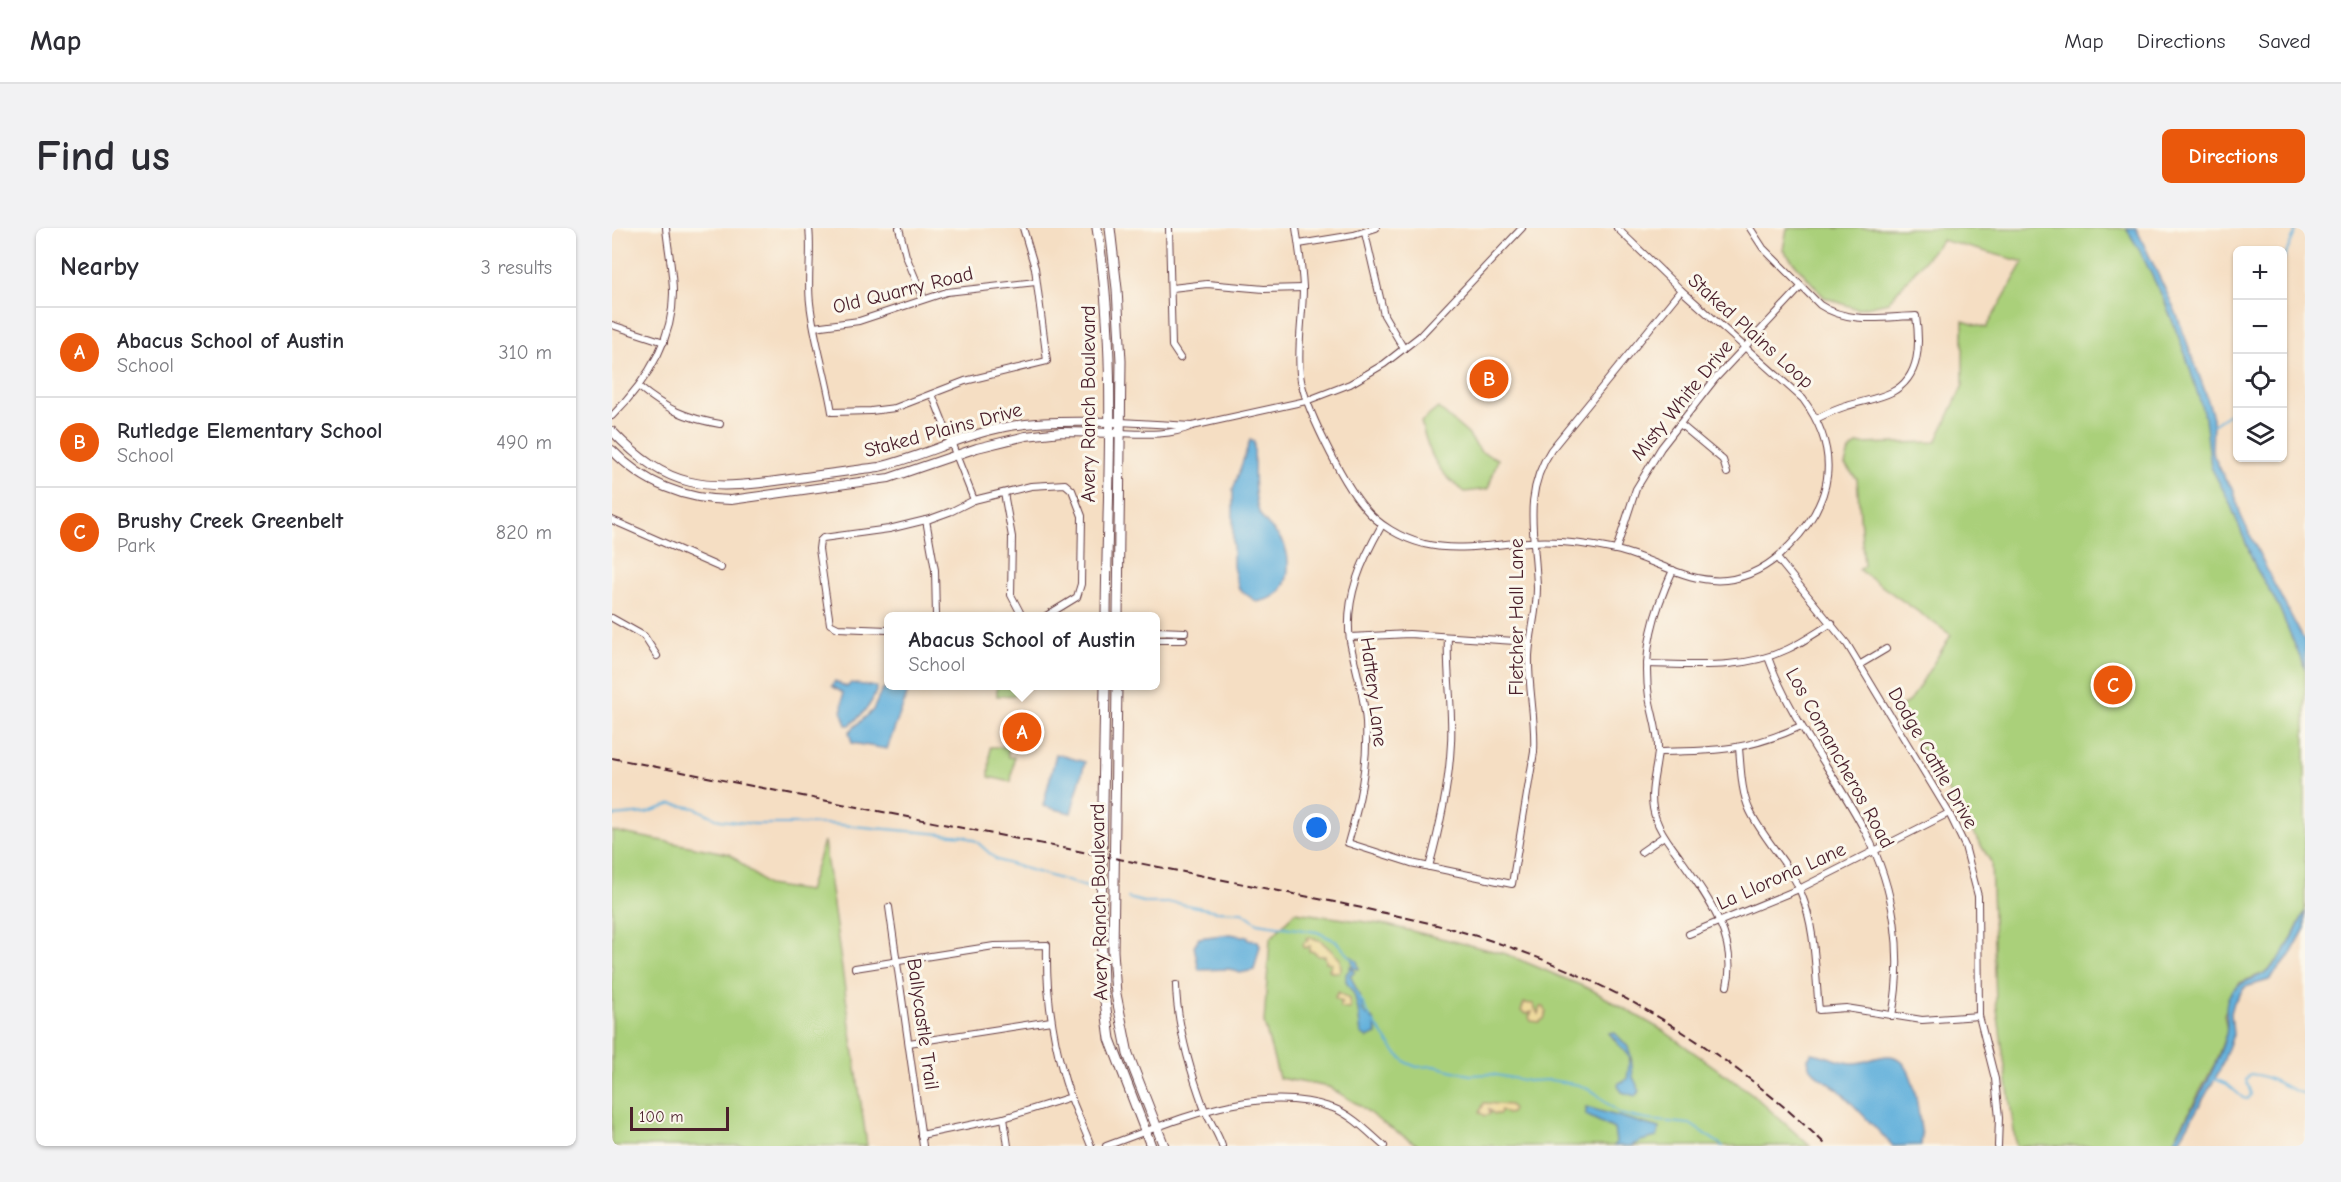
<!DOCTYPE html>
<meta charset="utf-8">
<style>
body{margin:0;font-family:"Comic Neue",sans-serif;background:#f2f2f3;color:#2b2b33}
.controls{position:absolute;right:18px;top:18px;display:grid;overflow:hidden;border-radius:9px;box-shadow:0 2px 4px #0004}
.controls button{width:54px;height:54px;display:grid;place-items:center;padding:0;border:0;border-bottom:2px solid #e1e1e2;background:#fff;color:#2b2b33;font:30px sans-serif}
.scale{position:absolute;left:18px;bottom:15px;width:99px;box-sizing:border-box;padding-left:6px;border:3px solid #4a1f2b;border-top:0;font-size:16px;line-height:21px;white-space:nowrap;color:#4a1f2b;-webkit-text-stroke:4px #fbf7ec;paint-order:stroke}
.you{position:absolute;left:705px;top:600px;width:21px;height:21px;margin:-15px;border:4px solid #fff;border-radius:50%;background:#1a73e8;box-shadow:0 0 0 9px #1a73e833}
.badge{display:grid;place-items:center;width:39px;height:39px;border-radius:50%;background:#ea580c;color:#fff;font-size:20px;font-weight:700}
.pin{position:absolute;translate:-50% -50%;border:3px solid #fff;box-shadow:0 2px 6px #0006}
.popup{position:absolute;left:272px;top:384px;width:276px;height:78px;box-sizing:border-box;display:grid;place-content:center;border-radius:9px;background:#fff;filter:drop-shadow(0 2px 4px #0005);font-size:20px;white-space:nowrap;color:#7c7c81}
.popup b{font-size:22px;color:#2b2b33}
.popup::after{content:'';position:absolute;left:50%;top:100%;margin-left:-12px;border:12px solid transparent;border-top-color:#fff}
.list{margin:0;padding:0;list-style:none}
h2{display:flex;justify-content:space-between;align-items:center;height:78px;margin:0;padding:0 24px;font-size:26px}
h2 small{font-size:20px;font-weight:400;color:#7c7c81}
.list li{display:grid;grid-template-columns:39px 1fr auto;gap:18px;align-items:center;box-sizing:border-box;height:90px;padding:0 24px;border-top:2px solid #e1e1e2}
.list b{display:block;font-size:22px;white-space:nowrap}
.list p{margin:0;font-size:20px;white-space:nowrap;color:#7c7c81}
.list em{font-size:20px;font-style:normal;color:#7c7c81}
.icon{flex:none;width:33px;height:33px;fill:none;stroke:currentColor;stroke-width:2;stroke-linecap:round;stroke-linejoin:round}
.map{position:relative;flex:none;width:1693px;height:918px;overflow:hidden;border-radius:9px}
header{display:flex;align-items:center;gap:36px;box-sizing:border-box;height:84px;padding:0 30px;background:#fff;border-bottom:2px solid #e1e1e2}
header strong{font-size:28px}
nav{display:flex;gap:33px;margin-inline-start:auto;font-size:21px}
.intro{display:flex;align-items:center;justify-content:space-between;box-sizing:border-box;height:144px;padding:0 36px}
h1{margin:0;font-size:42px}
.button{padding:15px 27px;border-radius:9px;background:#ea580c;color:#fff;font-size:21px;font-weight:700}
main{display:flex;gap:36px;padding:0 36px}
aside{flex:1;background:#fff;border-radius:9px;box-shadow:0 2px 4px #0004}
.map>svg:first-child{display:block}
.green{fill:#aad07a;stroke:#7a7852;stroke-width:1.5}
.sand{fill:#eeda9e;stroke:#9c7c64;stroke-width:1.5}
.water{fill:#62b0db;stroke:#566883;stroke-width:1.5}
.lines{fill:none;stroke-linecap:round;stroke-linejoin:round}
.stream{stroke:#62b0db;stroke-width:2}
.minor-casing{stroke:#643c42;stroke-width:8}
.tertiary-casing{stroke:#643c42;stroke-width:10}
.secondary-casing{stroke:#643c42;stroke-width:11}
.minor{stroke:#fff;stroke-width:6}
.tertiary{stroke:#fff;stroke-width:8}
.secondary{stroke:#fff;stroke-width:9}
.rail{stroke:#4a1f2b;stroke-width:2;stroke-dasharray:9 4.5;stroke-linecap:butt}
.labels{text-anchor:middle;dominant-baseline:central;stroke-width:6;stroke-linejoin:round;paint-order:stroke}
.street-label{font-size:20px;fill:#4a1f2b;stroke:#fbf7ec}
</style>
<header>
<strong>Map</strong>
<nav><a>Map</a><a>Directions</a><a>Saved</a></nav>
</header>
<div class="intro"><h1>Find us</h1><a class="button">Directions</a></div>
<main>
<aside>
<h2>Nearby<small>3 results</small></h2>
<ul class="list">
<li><span class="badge">A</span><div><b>Abacus School of Austin</b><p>School</p></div><em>310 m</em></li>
<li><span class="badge">B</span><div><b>Rutledge Elementary School</b><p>School</p></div><em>490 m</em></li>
<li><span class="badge">C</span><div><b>Brushy Creek Greenbelt</b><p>Park</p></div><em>820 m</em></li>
</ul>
</aside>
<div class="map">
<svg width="1693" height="918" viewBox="0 0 1693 918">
<rect width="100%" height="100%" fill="#fbf7ec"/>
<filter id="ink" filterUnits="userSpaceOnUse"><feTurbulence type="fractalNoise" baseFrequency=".0167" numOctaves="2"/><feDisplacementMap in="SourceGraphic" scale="12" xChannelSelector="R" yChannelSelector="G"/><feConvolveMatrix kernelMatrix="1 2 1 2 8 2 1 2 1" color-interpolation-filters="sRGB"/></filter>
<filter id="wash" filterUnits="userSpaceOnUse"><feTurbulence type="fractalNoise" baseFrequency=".008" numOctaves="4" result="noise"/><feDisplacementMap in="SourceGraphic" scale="24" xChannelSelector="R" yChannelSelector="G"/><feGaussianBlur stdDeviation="1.35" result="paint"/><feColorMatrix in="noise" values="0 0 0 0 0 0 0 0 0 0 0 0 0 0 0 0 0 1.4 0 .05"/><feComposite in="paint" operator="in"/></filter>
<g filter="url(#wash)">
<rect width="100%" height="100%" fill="#f5dec3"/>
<g class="green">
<path d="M1175,0H1514L1528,23L1553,74L1574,128L1594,190L1599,239L1617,273L1644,340L1666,377L1693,441V683L1672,726L1654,744L1627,755L1612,786L1615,803L1604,833L1559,918H1404L1384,774L1379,634L1324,543L1283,481L1298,473L1339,407L1247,342L1252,338L1245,251L1233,237L1237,223L1246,216L1324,214L1351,157V93L1374,100L1412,34L1330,12L1276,74L1245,81L1212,69L1171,22Z"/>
<path d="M826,180L856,206L869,224L886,231L876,261L853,264C825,245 817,226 809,194Z"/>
<path d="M385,458H396L405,462V467L385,468Z"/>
<path d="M378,519H396V529H402L399,554L377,549Z"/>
<path d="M0,603L118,626L155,657L196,663L212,613L255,918H0Z"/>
<path d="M683,684L775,697L894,726L980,762L1050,802L1139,865L1198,918H807L769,894L747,877L717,859L667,850L652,795L658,711Z"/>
</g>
<g class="sand">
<path d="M698,709L709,713L728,731L729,742L727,744H719L717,741L720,735L714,734L713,728H706L703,724L697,723L698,718L693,720L691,719L692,714L696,713L695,710Z"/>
<path d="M726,764L737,771L738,781L728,780V775H732L724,771L723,769Z"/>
<path d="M912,775L921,776L926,786L928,779H932L934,784L932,791L927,794L919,793L917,789L920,784L914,786L909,783Z"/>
<path d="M872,875L898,877L901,881L899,885L895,886L889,882L888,886H882L877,881L878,886L873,888L868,884Z"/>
</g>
<g class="water">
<path d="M1514,0H1524L1563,82L1594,166L1601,190L1600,224L1614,253L1621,260L1629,288L1661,354L1693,414V441L1666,377L1644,340L1617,273L1599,239L1593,190L1574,128L1553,74L1528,23Z"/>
<path d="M638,212L642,214C643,235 640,263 647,284C652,296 663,302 670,313C678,326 679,349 669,362C663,370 654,372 645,374L627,361L621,339V262Z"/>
<path d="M223,453L235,459L239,455L265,459C261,476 251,486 238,497H234L230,485L231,465L220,458Z"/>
<path d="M275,458L297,461L275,521L240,515L237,504L261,482L270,462Z"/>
<path d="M444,526L473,534L459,585L431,578Z"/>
<path d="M1693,683V700L1679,726L1657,752L1633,759L1622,774L1619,785L1621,807L1608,842L1564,918H1559C1579,882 1603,846 1614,806C1617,794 1611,782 1616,770C1624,751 1644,753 1657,742C1674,726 1683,705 1693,683Z"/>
<path d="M618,706L636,709V712L646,713L648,718L642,742L628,745L618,741L587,742L582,718L587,710Z"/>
<path d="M739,728L745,733L747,741L740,740L743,744L738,747L748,769L752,785L762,792L765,806L755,810L749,806L746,782L742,766L734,754V746L738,741V738H741Z"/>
<path d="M1002,804L1016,819L1019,828L1021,849L1028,863L1023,868L1010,864L1006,858L1007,855L1015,851L1018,830L997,805Z"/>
<path d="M1200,825C1214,827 1227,834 1240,835C1253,836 1263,828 1276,828C1305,828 1305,885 1310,907L1309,917L1281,918L1226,861L1207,849L1197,838L1196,830Z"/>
<path d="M974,879L1047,900L1045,909L1029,913L1019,918H1002L1004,914L1002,901L974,887Z"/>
</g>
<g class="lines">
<g class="stream">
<path d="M1670,35L1685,0"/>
<path d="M1670,122L1673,127L1670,141"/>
<path d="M1601,197L1626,180"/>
<path d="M0,588L34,585L60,576L83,580L108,592L143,596H218L352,608L364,613L385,632L478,660"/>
<path d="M516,670L535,675H565L604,683L630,684L646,695L705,704L724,713L740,731"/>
<path d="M748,770L758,789"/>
<path d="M761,793L784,825L795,835L805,839L822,838L858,847L879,846L916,853L938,852L967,857L982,864L1008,886L1036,892L1078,896L1111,918"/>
<path d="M1600,850L1615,856L1631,870L1636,871L1639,866L1634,852L1638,846C1658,847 1674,861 1693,866"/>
</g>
</g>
</g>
<g filter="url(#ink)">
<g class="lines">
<g class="minor-casing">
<g id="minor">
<path d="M197,0C200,25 195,50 198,75C202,112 214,147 220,184L259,183L283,180L353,153L435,133L423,40L411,0"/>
<path d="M287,0L294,28L312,71"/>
<path d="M557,0L560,118L568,130"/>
<path d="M684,0C687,19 690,40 691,59C691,88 685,118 688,146C691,177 731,254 751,278C766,297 789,310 812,316C846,324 883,316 917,314C945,312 977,316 1004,322C1041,330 1075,356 1114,352C1139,349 1160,336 1177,318C1222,273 1229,223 1191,171L1069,62L1005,0"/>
<path d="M1138,0L1151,20L1208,77C1236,96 1271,89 1304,88C1308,115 1309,149 1280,164C1266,171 1250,173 1235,178C1224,181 1214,186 1204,191"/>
<path d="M753,5L772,87L792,121"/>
<path d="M687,16L742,7L764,0"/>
<path d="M560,60L595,56L652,61L691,60"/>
<path d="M0,97L52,114"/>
<path d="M202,99L247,93L335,64L424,54"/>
<path d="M27,159C54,181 73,190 108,196"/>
<path d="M320,166L362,272"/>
<path d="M0,188C33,155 61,114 61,65C61,44 56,21 54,0"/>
<path d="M508,194L580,198L694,173L738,156L772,136L808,108L910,0"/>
<path d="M1068,196L1111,232L1115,245"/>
<path d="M508,205C531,206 559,208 580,198"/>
<path d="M392,265L400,309L399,367L410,388"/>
<path d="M0,292L109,340"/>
<path d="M314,292L323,342L324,388"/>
<path d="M770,297C750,332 732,370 738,413C743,440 752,466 754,494C756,536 748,574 736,615L799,635L900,656L922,524C924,491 916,460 917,428C918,405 925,383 925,360C924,309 909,268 939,222L1069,62"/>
<path d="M1004,322L1024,261L1049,220L1103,151L1189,59"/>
<path d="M1165,330L1235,416L1337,585L1353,618L1366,668L1367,788L1383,851L1387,890L1386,918"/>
<path d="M1061,342C1042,383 1030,423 1037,469C1040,487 1047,505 1046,523C1044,547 1035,568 1044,591C1049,606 1059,617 1068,630C1094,667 1127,710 1115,758"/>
<path d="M0,390L32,408L45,428"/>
<path d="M276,402L226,400L218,396L207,321L208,313L211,310L277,301L318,291L340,283L362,272L419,258L453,256L460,262L470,288L469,356L465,369L434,388"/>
<path d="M544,403L573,404"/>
<path d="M738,409L797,406L918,414"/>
<path d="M544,412H572"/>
<path d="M1156,429C1179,493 1223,545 1254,605C1283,661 1292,727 1280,788"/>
<path d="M1035,436C1083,437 1131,442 1176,421C1191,414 1205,404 1220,395"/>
<path d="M1247,437L1274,421"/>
<path d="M1127,520C1129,541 1129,564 1138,583C1152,612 1177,635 1189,665C1204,701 1203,744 1207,782L1234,780L1310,792L1367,788"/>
<path d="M1046,524C1104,523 1135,523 1189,498"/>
<path d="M1029,624L1052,608"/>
<path d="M817,639C828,599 837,557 839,515C841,480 834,444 836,409"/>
<path d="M277,679L311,918"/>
<path d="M1077,706L1187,661L1337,585"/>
<path d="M243,740L382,718L435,717C434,760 439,802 451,845C457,870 470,894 479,918"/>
<path d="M564,757C565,798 578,842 592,880C597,893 606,905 610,918"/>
<path d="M297,815L439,793"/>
<path d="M392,890L396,918"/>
<path d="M309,907L392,890L459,869"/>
<path d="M494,918C564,893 645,854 721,880C740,887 757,905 772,918"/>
</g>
</g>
<g class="tertiary-casing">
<g id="tertiary">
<path d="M0,203C56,262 94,263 171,252C203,248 235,243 267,239C304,230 339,213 376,203C420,191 464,194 508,194"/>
<path d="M0,222C31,255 73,272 119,272L277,250L365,220L414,208L449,204L508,205"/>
</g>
</g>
<g class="secondary-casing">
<g id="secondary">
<path d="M485,0C506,128 495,259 494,388"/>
<path d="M498,0L505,61L509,133L506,388"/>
<path d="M493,458L489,694L491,758L498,811L539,918"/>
<path d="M505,458L501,723L504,766L516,826L552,918"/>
</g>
</g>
<use href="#minor" class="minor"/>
<use href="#tertiary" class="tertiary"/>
<use href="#secondary" class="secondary"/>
<path class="rail" d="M0,530L727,675C781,687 834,697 886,715C1008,756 1122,828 1215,918"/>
</g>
</g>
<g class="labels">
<g class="street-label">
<text transform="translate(291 62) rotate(-14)">Old Quarry Road</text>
<text transform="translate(1139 103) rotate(42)">Staked Plains Loop</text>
<text transform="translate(1070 172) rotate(-51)">Misty White Drive</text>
<text transform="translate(476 176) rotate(-90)">Avery Ranch Boulevard</text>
<text transform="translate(331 202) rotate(-15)">Staked Plains Drive</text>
<text transform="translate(904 389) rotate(-90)">Fletcher Hall Lane</text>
<text transform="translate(762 464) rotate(83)">Hattery Lane</text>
<text transform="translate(1228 530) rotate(61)">Los Comancheros Road</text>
<text transform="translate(1321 530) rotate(60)">Dodge Cattle Drive</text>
<text transform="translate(1169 648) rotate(-24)">La Llorona Lane</text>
<text transform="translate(487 674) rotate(-91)">Avery Ranch Boulevard</text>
<text transform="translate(311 796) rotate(82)">Ballycastle Trail</text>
</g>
</g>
</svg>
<div class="controls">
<button>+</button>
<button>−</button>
<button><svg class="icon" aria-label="locate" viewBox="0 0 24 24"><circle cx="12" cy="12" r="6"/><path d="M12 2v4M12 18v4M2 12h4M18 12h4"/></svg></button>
<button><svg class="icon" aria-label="layers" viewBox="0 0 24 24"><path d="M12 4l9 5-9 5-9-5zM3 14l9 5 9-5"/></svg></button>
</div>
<div class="scale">100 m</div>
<div class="you"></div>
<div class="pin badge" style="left:410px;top:504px">A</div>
<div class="popup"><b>Abacus School of Austin</b>School</div>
<div class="pin badge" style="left:877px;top:151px">B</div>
<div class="pin badge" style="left:1501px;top:457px">C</div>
</div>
</main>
